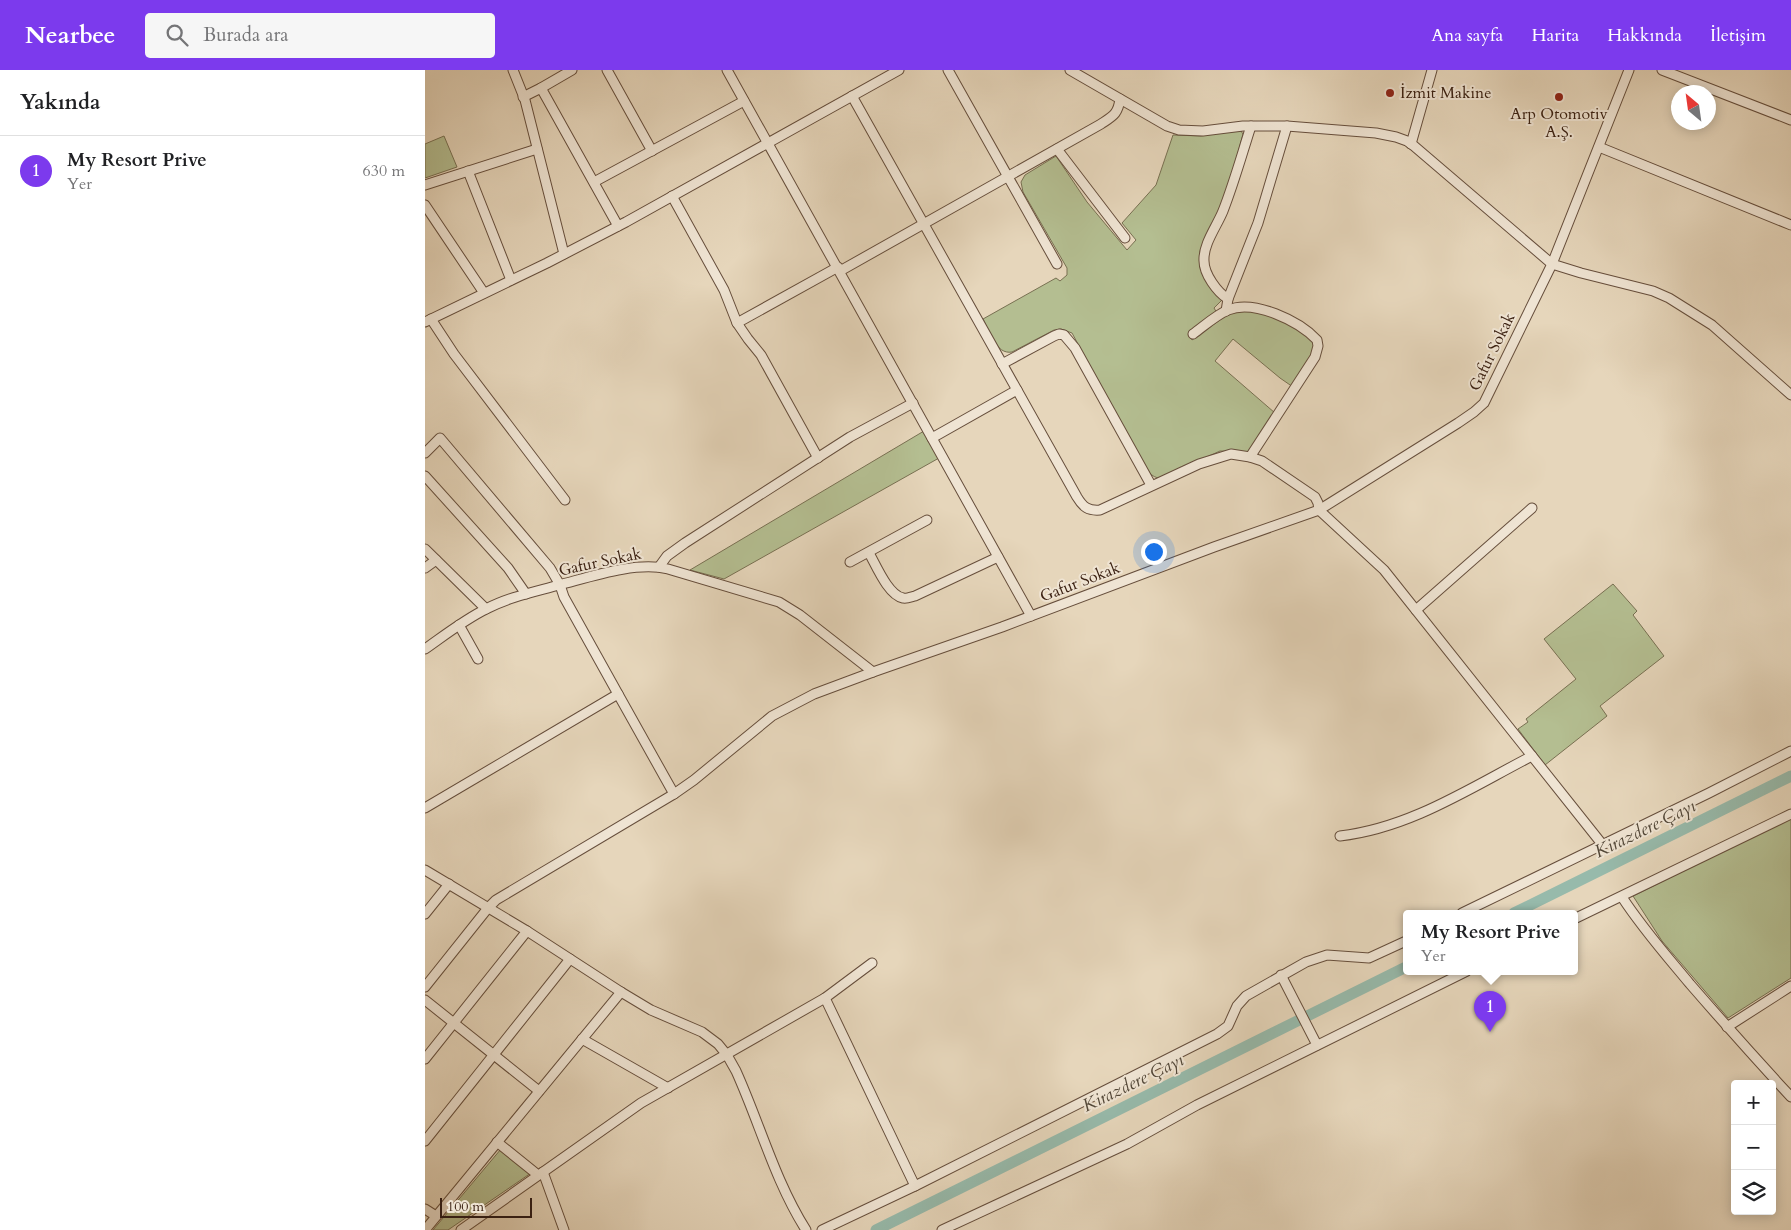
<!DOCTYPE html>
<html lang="tr">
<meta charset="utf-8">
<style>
body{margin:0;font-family:Cardo,serif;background:#f6f6f6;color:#202124}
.controls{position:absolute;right:15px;bottom:15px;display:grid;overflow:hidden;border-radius:5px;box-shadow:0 2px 12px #0003}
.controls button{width:45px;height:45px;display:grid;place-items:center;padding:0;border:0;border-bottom:1px solid #e0e0e0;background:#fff;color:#202124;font:25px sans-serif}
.compass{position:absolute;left:1246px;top:15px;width:45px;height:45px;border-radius:50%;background:#fff;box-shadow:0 2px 12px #0003;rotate:331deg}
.scale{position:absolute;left:15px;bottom:12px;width:92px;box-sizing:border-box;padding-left:5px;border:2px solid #3b2112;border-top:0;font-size:14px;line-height:18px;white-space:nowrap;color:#3b2112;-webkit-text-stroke:4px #efe4d3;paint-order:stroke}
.you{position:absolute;left:728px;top:481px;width:18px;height:18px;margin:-12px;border:4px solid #fff;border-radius:50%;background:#1a73e8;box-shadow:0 0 0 8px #1a73e833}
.badge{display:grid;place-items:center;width:32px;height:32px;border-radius:50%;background:#7c3aed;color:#fff;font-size:16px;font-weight:700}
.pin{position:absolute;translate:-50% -41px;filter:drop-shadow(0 1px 2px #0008)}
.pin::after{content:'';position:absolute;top:26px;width:18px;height:15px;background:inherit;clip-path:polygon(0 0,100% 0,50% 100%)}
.popup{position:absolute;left:978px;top:840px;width:175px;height:65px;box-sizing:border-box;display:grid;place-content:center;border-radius:5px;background:#fff;filter:drop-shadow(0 1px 4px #0005);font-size:16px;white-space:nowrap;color:#757577}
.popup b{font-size:19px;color:#202124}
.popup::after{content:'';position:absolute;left:50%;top:100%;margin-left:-10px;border:10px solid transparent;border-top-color:#fff}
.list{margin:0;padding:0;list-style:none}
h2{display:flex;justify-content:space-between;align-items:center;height:65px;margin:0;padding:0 20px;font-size:21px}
h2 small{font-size:16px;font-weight:400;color:#757577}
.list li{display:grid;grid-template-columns:32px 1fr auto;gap:15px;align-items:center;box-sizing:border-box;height:70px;padding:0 20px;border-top:1px solid #e0e0e0}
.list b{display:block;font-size:19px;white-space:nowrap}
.list p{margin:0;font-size:16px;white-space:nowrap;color:#757577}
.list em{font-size:16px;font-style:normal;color:#757577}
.icon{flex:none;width:28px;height:28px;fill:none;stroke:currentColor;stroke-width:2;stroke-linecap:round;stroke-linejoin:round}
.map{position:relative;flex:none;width:1366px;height:1160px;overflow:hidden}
header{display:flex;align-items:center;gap:30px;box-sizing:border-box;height:70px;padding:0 25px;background:#7c3aed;color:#fff}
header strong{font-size:24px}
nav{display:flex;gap:28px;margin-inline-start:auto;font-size:18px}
.search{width:350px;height:45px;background:#f6f6f6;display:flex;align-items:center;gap:12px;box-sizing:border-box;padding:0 18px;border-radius:5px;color:#757577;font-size:19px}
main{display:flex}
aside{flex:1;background:#fff}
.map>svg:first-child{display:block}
.green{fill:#b4be91;stroke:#787052}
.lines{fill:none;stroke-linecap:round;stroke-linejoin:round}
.river{stroke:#97baab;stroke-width:11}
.minor-casing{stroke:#664e3c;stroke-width:11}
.minor{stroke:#efe4d3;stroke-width:9}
.poi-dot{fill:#8f2418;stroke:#efe4d3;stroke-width:2}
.labels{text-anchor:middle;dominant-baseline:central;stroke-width:4;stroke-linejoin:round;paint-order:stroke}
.poi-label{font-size:16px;fill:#3b2112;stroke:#efe4d3;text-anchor:start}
.street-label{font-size:16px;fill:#3b2112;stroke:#efe4d3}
.water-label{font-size:18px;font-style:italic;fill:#524738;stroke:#efe4d3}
</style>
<header>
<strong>Nearbee</strong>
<div class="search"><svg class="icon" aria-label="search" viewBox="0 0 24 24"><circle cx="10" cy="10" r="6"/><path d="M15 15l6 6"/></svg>Burada ara</div>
<nav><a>Ana sayfa</a><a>Harita</a><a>Hakkında</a><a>İletişim</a></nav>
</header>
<main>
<aside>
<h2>Yakında<small></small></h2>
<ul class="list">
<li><span class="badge">1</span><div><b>My Resort Prive</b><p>Yer</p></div><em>630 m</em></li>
</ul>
</aside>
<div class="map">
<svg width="1366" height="1160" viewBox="0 0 1366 1160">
<rect width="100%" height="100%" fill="#e6d6bb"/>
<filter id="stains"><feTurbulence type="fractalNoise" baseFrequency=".004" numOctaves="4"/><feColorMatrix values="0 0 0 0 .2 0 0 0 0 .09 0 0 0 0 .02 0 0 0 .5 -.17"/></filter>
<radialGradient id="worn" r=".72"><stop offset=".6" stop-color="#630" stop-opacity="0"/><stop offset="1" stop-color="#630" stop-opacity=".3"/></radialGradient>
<g class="green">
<path d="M812,60L816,61L818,64L800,131L775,181V195L797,230L789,238L792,243L763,264L767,270L806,242L819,240H833L884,264L892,275L868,317L855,308L808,269L790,291L850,343L823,382L795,381L735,408C726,408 722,399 718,393L647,263L636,259L629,260L587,282C571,285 564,261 558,249L631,208L635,211L642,205V198L598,122L596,112L600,105L631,86L662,132L702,180L711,170L697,153L731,115L748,65L776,66Z"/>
<path d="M19,66L32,97L0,108V74Z"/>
<path d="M499,361L514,388L299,509L265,500Z"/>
<path d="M1188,514L1212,541L1208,545L1239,586L1175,636L1182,646L1120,695L1093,659L1103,652L1101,649L1151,609L1119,569Z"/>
<path d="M1366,748V908L1303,948L1237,871L1208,826Z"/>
<path d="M76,1079L106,1103L23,1160H8Z"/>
</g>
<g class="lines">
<g class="river">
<path d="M1089,843L1366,706"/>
<path d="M451,1160L981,897"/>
</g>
<g class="minor-casing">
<g id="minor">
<path d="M88,0L100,30L139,184"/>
<path d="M147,0L116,18L193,156"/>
<path d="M182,0L227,81"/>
<path d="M302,0L606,546"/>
<path d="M523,0L632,194"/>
<path d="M645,0L742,56L754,60L778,61L818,56H862L951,63L971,67L982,71L989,76L1127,194L1156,203L1228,221L1244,228L1287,255L1366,325"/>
<path d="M1237,0L1366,50"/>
<path d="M427,26L652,427C658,437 663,441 675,440L774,394L806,384L825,387L837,391L890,427L893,433L894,440L959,500L1177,774"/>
<path d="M98,27L116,18"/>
<path d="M986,74L1007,0"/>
<path d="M1174,77L1366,155"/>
<path d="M632,79L700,168"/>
<path d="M43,101L86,210"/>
<path d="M169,112L319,31"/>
<path d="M0,115L112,79"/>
<path d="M247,126L299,220L312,253L323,269L336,285L393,388"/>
<path d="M0,135L59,223"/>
<path d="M415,201L676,54C688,46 693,44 695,29"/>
<path d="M803,229C792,222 779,204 779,191C778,174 792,156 798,141C809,113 817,84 826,56"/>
<path d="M801,241L803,229L833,153L862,56"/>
<path d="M6,249L29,284L140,430"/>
<path d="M0,252L122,193L201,152L474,0"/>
<path d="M312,253L413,197"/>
<path d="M768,264C779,256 791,245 803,240C829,229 874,251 892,270L893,276L890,287L825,387"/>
<path d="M577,294L629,266L634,264L639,265L650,278L726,415"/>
<path d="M507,368L592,320"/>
<path d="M0,383L15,368L125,498L135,515L139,527L193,624"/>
<path d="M0,406L83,498L101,524"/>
<path d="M0,479L61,539"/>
<path d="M444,483C451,495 463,525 478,528C481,529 486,527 490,526L573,487"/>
<path d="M425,492L502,450"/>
<path d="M234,497L242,486L260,473L425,367L488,333"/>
<path d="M0,498L11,490"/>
<path d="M991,540L1107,438"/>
<path d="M34,555L53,589"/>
<path d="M0,579C20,565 39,550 61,539C84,527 109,522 134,515C165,507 211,491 243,499L354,532L375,545L448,602L577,557L789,477L894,440L1033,353L1049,342L1059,333L1127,194L1204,0"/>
<path d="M0,738L193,624L249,724L269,710L347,646L389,624L448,602"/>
<path d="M915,766C985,758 1045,718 1107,686"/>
<path d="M0,800L102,861L196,922L226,940L277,962L293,974L302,985L311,1001C335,1054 350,1111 381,1160"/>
<path d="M1197,827C1217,858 1241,885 1265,914C1298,952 1332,990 1366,1027"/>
<path d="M1037,843L1284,723L1366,681"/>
<path d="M0,844L24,814"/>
<path d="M1149,849L1366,744"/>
<path d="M856,905L892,975"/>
<path d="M0,917L63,838L71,830L249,724"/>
<path d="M400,928L490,1116"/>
<path d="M0,930L114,1021"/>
<path d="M1302,957L1366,916"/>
<path d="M157,969L243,1018"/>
<path d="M0,989L102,861"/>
<path d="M0,1071L145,889"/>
<path d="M72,1072L113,1105"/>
<path d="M118,1102L139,1160"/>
<path d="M0,1139L11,1146"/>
<path d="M0,1160L196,922"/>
<path d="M36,1160L216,1033L400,928L447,893"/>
<path d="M397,1160L490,1116L792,964L803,956L812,936L821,926L881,892L902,885L944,888L981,871"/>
<path d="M517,1160L702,1074L772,1035L1042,901"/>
</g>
</g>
<use href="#minor" class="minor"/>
</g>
<g class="poi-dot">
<circle cx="965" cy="23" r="5"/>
<circle cx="1134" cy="27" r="5"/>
</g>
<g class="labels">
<g class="poi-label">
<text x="975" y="23">İzmit Makine</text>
<text x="1134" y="44" text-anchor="middle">Arp Otomotiv<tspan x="1134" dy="18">A.Ş.</tspan></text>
</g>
<g class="street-label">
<text transform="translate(1067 282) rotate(-64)">Gafur Sokak</text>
<text transform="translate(175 492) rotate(-12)">Gafur Sokak</text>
<text transform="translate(655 512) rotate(-21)">Gafur Sokak</text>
</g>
<g class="water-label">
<text transform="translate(1220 759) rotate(-26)">Kirazdere Çayı</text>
<text transform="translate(708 1013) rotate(-26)">Kirazdere Çayı</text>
</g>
</g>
<rect width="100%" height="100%" filter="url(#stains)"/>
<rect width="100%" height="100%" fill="url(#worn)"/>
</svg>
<div class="controls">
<button>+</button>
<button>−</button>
<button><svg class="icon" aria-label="layers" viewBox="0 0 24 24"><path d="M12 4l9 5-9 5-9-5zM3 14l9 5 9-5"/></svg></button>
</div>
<svg class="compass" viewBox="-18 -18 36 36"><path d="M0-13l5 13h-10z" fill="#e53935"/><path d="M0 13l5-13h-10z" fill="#757577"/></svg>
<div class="scale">100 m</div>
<div class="you"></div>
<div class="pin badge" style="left:1065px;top:962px">1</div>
<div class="popup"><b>My Resort Prive</b>Yer</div>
</div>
</main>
